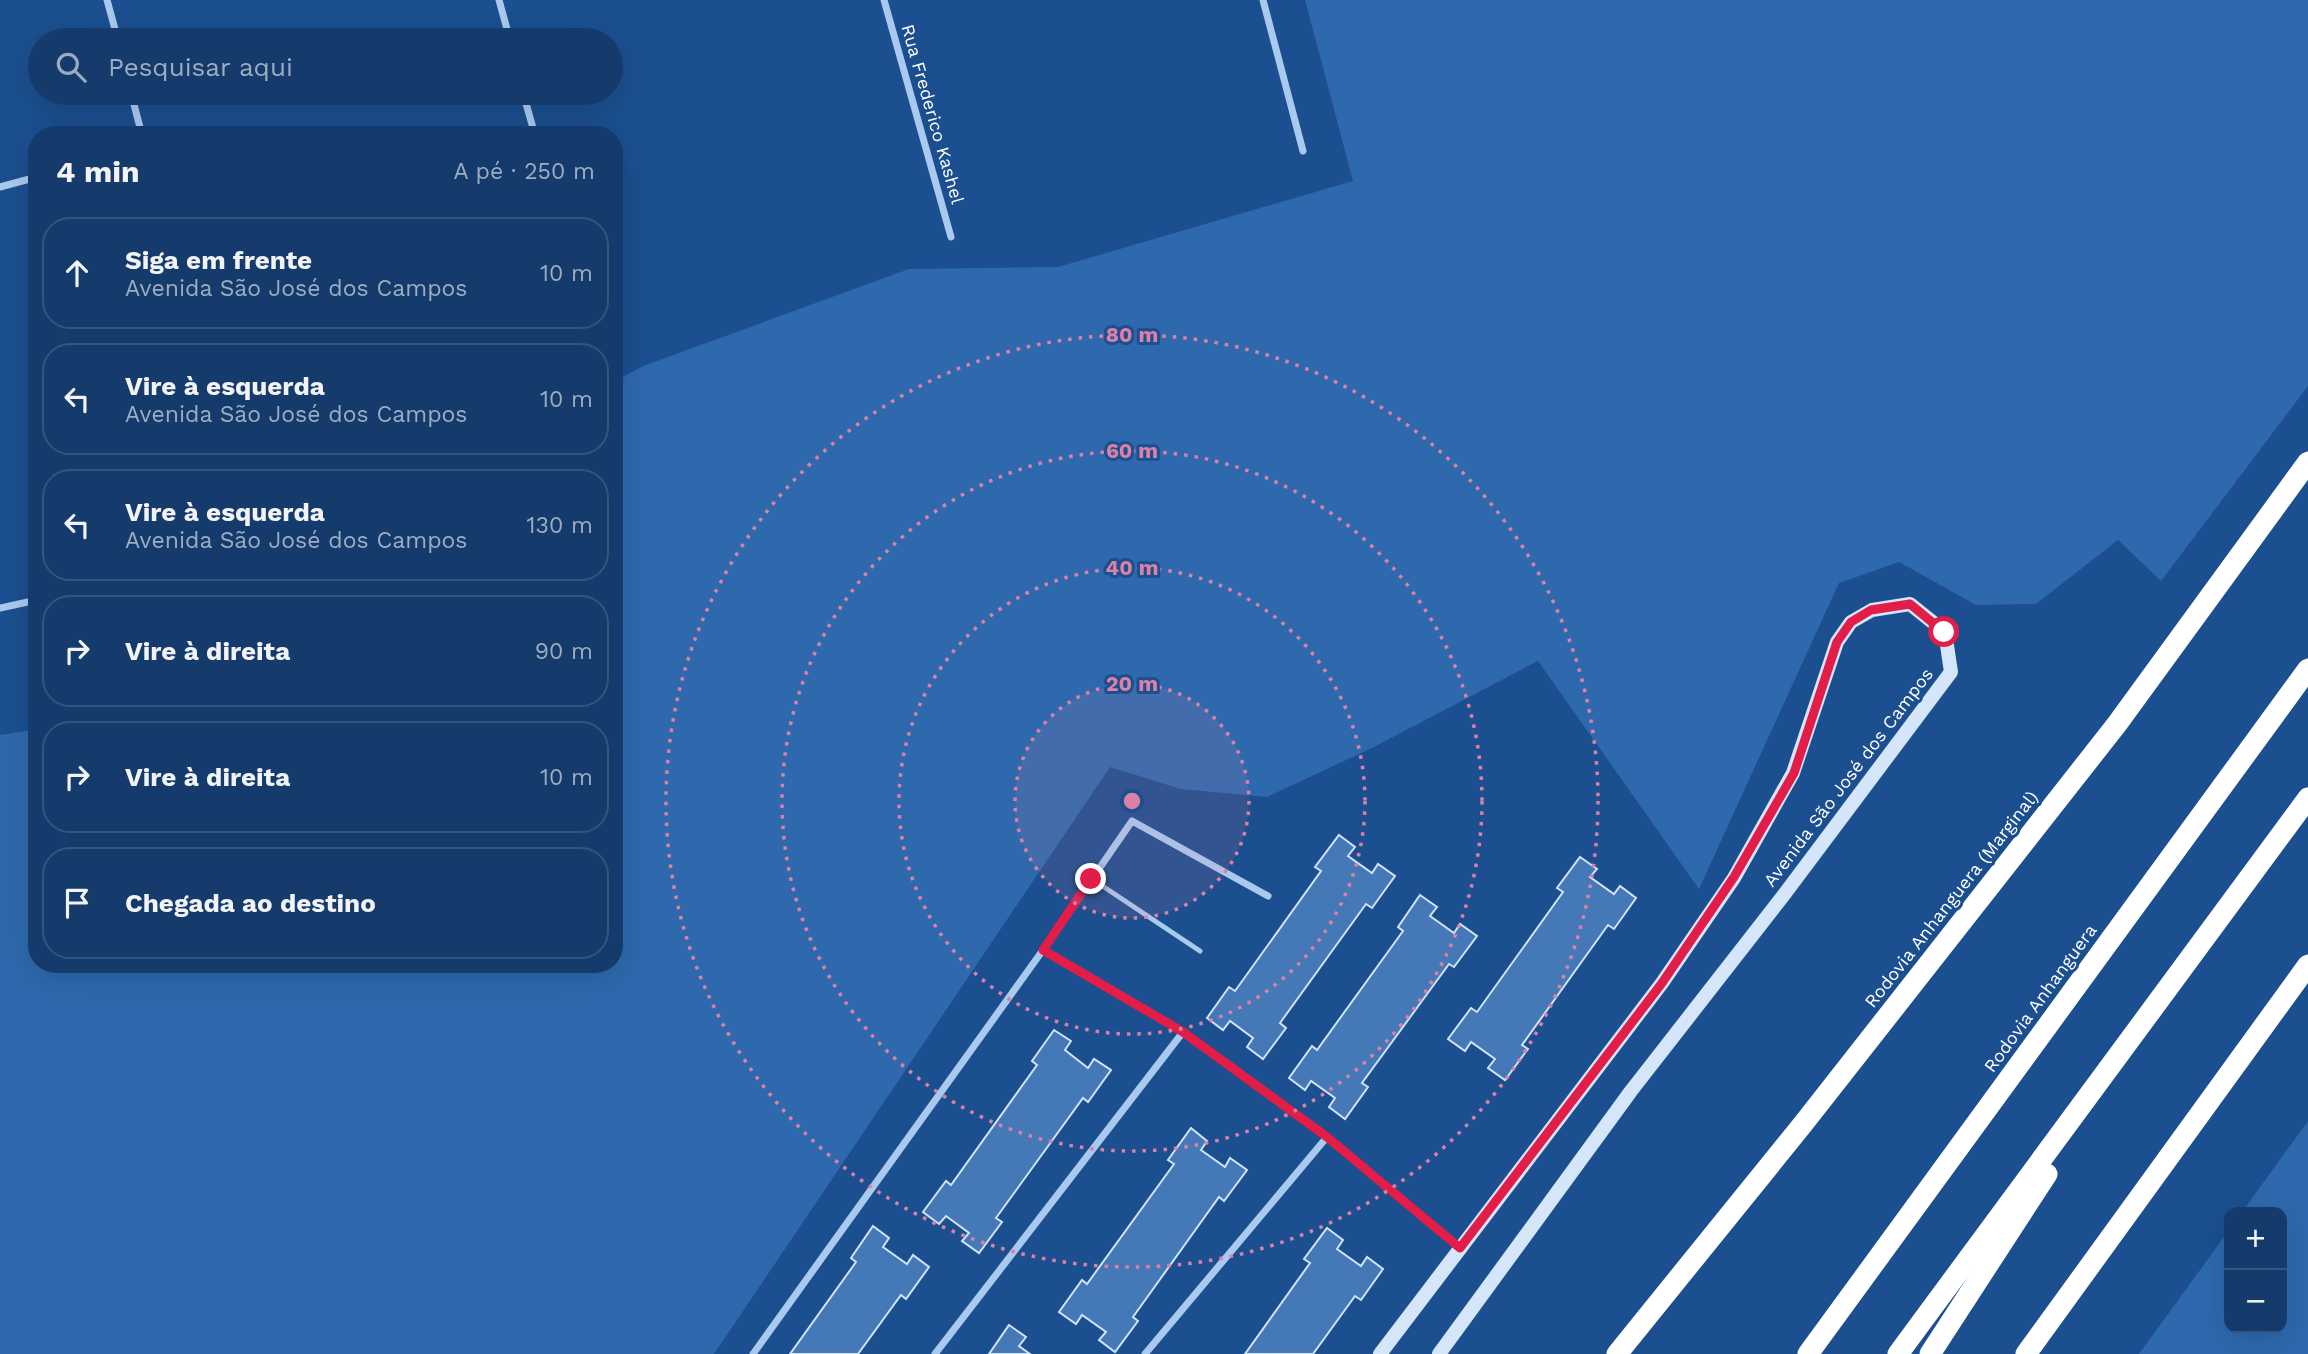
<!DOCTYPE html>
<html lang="pt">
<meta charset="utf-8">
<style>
body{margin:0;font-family:"Work Sans",sans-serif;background:#214673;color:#f1f3f6}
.controls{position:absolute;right:21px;bottom:21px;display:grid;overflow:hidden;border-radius:14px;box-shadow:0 7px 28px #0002}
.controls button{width:63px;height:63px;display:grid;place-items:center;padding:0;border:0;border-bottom:2px solid #33557e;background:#143b6b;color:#f1f3f6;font:35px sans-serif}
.stop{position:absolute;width:21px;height:21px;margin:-16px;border:5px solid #e11d48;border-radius:50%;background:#fff}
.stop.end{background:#e11d48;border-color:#fff;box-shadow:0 2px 7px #0008}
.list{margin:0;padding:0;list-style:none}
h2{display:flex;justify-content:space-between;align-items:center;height:91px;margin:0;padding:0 28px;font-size:30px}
h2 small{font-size:23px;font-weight:400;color:#9dadc1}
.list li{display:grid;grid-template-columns:46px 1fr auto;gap:21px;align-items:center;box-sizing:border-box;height:112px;margin:0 14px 14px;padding:0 14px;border:2px solid #33557e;border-radius:28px}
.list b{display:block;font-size:26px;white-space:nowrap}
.list p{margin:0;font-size:23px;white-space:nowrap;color:#9dadc1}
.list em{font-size:23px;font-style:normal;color:#9dadc1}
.icon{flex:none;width:38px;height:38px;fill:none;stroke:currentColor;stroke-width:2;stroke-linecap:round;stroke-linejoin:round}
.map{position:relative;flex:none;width:2308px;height:1354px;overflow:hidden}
.search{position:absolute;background:#143b6b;box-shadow:0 7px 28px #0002;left:28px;top:28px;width:595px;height:77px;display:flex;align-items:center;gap:18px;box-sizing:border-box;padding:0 24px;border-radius:38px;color:#9dadc1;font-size:26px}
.panel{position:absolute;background:#143b6b;box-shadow:0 7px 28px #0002;left:28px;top:126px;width:595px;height:847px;border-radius:28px}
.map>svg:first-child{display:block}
.green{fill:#2e69ad}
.building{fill:#4478b7;stroke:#cfe3fa;stroke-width:2}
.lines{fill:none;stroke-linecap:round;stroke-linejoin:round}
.lane{stroke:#a9c9ee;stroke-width:5}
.street{stroke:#a9c9ee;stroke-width:7}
.secondary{stroke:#d6e6fa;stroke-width:14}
.highway{stroke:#fff;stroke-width:21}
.route{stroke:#e11d48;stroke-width:9}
.ring{fill:none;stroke:#dd80a5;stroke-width:3.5;stroke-dasharray:3.5 7}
.labels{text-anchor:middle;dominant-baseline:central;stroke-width:6;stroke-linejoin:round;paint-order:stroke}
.street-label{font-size:18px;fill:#fff;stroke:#1b4f8f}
.centre{fill:#dd80a5;stroke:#1b4f8f;stroke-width:3.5}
.ring-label{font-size:21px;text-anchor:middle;font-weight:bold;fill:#dd80a5;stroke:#1b4f8f;stroke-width:6;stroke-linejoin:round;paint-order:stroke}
</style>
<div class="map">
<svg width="2308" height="1354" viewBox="0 0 2308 1354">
<rect width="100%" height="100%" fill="#1b4f8f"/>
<g class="green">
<path d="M1305,0H2308V386L2161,581L2118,540L2036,604L1976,605L1899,562L1839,583L1699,889L1538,661L1372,748L1267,797L1181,789L1110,767L714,1354H0V735L37,729V964H614V382L643,366L909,269L1058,267L1353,181Z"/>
<path d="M2308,1121V1354H2139L2229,1230V1328H2282V1212H2242Z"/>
</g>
<g class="building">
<path d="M1339,835L1355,847L1348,856L1372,873L1378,864L1395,876L1372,908L1366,904L1280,1023L1286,1028L1263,1059L1247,1047L1253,1038L1230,1021L1223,1030L1207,1018L1229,987L1235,991L1321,871L1315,867Z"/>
<path d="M1580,857L1597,869L1590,877L1614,894L1620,886L1636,898L1614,929L1608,925L1522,1045L1528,1049L1505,1080L1488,1068L1495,1059L1471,1042L1465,1051L1448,1039L1471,1008L1477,1012L1563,892L1557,888Z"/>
<path d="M1420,895L1437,907L1430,916L1454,933L1460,924L1477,936L1454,967L1449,964L1362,1083L1368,1087L1345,1119L1329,1107L1335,1098L1311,1081L1305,1090L1289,1078L1312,1046L1317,1050L1403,931L1398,927Z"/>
<path d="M1054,1030L1071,1041L1065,1050L1088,1068L1094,1059L1111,1070L1088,1102L1083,1098L996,1218L1002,1222L979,1253L962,1241L969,1233L946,1216L939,1224L923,1212L946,1181L951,1185L1037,1065L1032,1061Z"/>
<path d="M1191,1128L1207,1141L1201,1150L1225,1167L1230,1158L1247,1170L1224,1201L1219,1197L1133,1317L1138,1321L1115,1352L1099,1340L1106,1332L1082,1315L1076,1324L1059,1312L1082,1280L1087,1284L1174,1164L1168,1160Z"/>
<path d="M873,1226L889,1238L883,1247L907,1264L913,1255L929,1267L906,1299L901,1295L858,1354H790L856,1262L851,1258Z"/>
<path d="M1327,1228L1343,1240L1337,1249L1361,1266L1367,1257L1383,1269L1361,1300L1355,1296L1313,1354H1245L1310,1263L1304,1259Z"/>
<path d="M1009,1325L1026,1337L1019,1346L1030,1354H989Z"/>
</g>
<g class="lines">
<path class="lane" d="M1092,879L1200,951"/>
<g class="street">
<path d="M107,0L118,40"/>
<path d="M499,0L510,40"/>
<path d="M884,0L951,237"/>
<path d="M1263,0L1303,151"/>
<path d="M131,93L142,135"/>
<path d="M523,93L535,135"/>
<path d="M0,187L37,177"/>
<path d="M0,608L37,600"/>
<path d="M1043,950L1183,1032L1327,1137L1460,1248"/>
<path d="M753,1354L1043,950L1132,821L1268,896"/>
<path d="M935,1354L1183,1032"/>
<path d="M1145,1354L1327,1137"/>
</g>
<path class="secondary" d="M1380,1354L1662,983L1734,878L1793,773L1837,642L1851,622L1872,610L1910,604L1945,632L1951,672L1783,896L1631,1091L1439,1354"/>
<g class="highway">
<path d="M1617,1354L1803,1124L2117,724L2308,462"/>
<path d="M1808,1354L2308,669"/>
<path d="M1898,1354L2308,798"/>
<path d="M1930,1354L2047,1174"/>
<path d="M2026,1354L2308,965"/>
</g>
</g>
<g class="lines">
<path class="route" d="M1091,879L1043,950L1183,1032L1327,1137L1460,1248L1662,983L1734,877L1794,773L1837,642L1851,622L1871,610L1910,604L1944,632"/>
</g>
<circle cx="1132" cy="801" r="117" fill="#dd80a5" fill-opacity=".12"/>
<g class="ring">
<circle cx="1132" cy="801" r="117"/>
<circle cx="1132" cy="801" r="233"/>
<circle cx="1132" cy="801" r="350"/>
<circle cx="1132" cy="801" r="466"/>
</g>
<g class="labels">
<g class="street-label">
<text transform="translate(933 114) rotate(74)">Rua Frederico Kashel</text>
<text transform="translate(1848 777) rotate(-53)">Avenida São José dos Campos</text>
<text transform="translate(1951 899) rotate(-52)">Rodovia Anhanguera (Marginal)</text>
<text transform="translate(2040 998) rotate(-54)">Rodovia Anhanguera</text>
</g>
</g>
<circle cx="1132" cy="801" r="10" class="centre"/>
<g class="ring-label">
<text x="1132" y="342">80 m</text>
<text x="1132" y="458">60 m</text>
<text x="1132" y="575">40 m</text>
<text x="1132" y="691">20 m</text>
</g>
</svg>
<div class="controls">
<button>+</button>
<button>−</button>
</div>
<div class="stop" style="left:1944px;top:632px"></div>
<div class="stop end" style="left:1091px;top:879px"></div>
<div class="search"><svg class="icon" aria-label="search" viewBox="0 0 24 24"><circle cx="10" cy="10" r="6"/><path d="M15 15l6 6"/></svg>Pesquisar aqui</div>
<section class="panel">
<h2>4 min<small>A pé · 250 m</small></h2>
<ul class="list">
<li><svg class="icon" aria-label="ahead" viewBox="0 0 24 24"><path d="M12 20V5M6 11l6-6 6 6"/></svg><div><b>Siga em frente</b><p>Avenida São José dos Campos</p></div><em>10 m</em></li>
<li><svg class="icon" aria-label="left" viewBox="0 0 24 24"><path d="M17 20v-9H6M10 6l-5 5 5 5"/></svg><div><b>Vire à esquerda</b><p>Avenida São José dos Campos</p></div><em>10 m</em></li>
<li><svg class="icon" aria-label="left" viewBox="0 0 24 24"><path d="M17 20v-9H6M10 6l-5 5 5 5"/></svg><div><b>Vire à esquerda</b><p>Avenida São José dos Campos</p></div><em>130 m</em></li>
<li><svg class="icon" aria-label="right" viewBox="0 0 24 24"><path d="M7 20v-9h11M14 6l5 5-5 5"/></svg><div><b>Vire à direita</b></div><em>90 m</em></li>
<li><svg class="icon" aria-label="right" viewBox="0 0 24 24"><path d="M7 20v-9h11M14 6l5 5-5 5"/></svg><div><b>Vire à direita</b></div><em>10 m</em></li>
<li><svg class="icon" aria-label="arrive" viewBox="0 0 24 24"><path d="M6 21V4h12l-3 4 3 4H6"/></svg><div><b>Chegada ao destino</b></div></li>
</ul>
</section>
</div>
